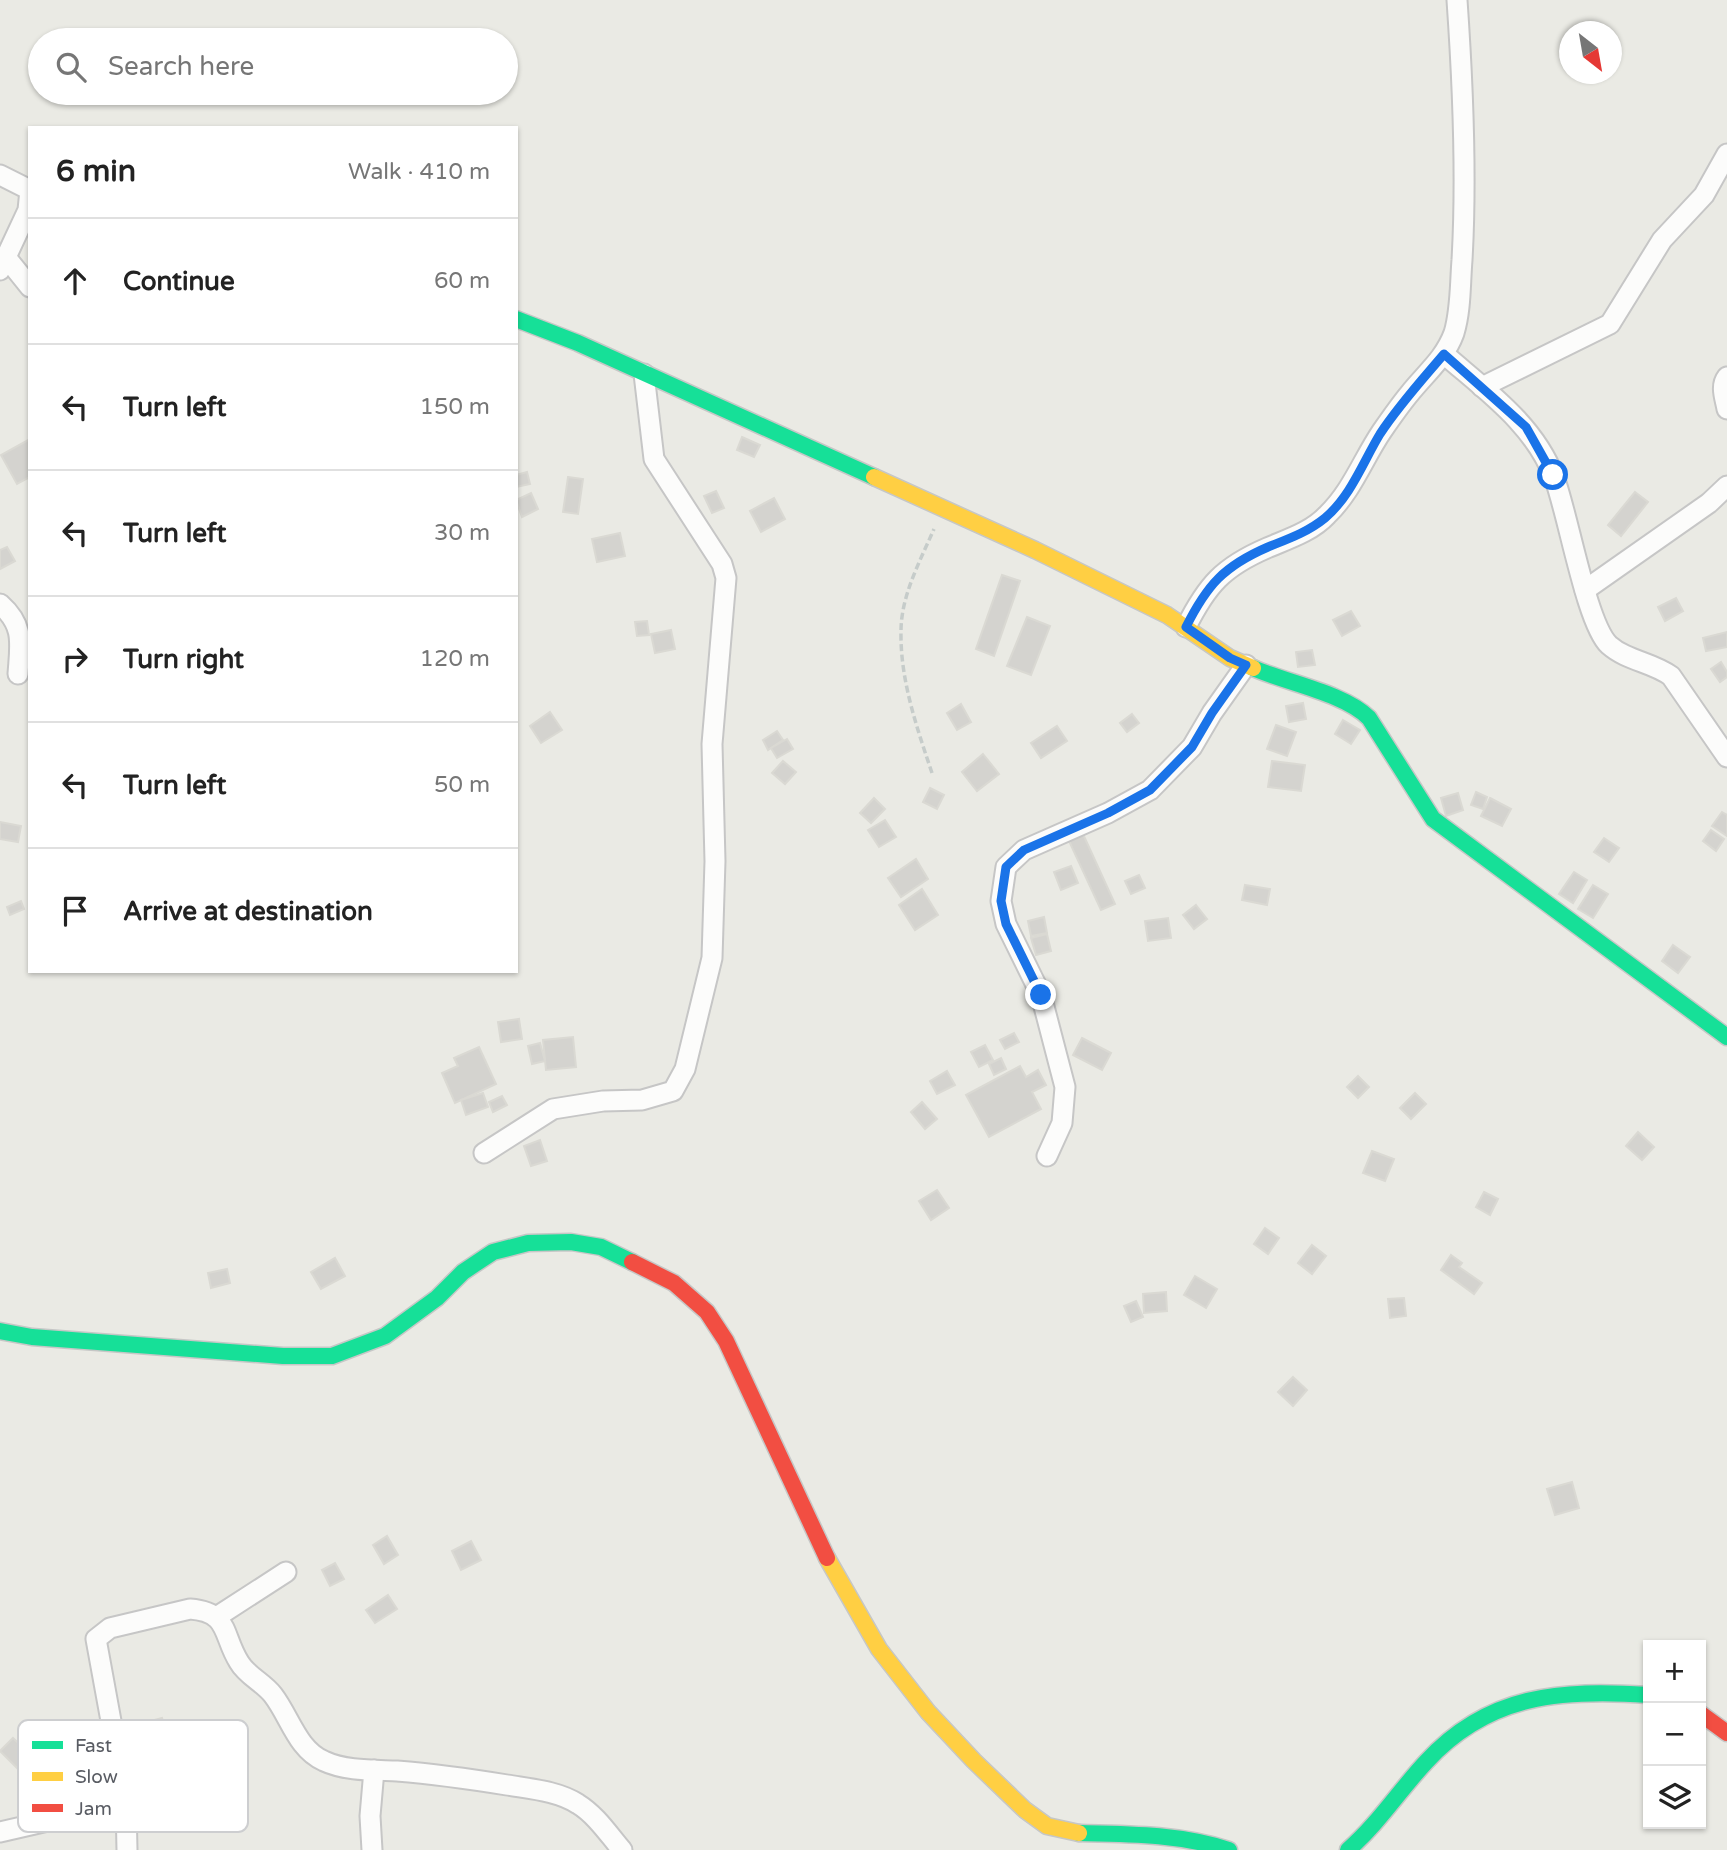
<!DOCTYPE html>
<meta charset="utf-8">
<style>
body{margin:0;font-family:"Varela Round",sans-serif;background:#f2f2f2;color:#222}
.controls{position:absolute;right:21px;bottom:21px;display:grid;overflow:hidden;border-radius:0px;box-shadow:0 2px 5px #0004}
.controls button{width:63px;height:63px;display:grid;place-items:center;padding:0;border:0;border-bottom:2px solid #e0e0e0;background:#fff;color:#222;font:35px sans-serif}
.compass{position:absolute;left:1559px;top:21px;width:63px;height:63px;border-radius:50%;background:#fff;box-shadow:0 2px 5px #0004;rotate:149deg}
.stop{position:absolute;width:21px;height:21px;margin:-16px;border:5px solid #1a73e8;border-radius:50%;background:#fff}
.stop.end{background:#1a73e8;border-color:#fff;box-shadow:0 2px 7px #0008}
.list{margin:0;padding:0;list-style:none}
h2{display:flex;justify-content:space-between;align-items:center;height:91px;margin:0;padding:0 28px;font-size:30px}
h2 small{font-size:23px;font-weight:400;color:#767676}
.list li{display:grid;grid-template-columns:46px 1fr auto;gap:21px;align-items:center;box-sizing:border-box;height:126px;padding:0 28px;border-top:2px solid #e0e0e0}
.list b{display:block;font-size:26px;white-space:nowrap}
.list em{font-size:23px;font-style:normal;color:#767676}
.icon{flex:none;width:38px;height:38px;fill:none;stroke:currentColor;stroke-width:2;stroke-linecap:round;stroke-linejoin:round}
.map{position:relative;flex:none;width:1727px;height:1850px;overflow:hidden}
.search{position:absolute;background:#fff;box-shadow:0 2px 5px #0004;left:28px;top:28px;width:490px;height:77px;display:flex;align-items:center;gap:18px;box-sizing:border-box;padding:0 24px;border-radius:38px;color:#767676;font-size:26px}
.panel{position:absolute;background:#fff;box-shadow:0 2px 5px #0004;left:28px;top:126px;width:490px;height:847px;border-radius:0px}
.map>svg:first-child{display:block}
.building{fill:#d4d3cf;stroke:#dad9d3;stroke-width:2}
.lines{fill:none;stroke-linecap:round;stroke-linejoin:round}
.street-casing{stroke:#c6c6c6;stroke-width:23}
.fast-casing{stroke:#c6c7c6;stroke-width:19}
.slow-casing{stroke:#c6c7c6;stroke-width:19}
.jam-casing{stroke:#c6c7c6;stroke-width:19}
.path{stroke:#c6ccca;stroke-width:3.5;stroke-dasharray:7 3.5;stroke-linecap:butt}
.street{stroke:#fcfcfb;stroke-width:19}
.fast{stroke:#16e098;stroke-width:16}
.slow{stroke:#ffcf43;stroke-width:16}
.jam{stroke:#f24e42;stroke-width:16}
.route{stroke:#1a73e8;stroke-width:9}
.key{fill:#fff;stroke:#cdced0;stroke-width:2}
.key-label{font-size:19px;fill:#595c63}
</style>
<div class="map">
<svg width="1727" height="1850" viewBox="0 0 1727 1850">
<rect width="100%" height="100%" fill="#eaeae4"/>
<g class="building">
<path d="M742,437L760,445L754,457L737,450Z"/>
<path d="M30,439V477L17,484L1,455Z"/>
<path d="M527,472L530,484L516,487V475Z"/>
<path d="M568,477L583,479L578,514L563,512Z"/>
<path d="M716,491L724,508L712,513L704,496Z"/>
<path d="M1635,492L1648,502L1621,536L1608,525Z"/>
<path d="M531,493L538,509L522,517L516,500Z"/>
<path d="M774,498L785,519L761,532L750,511Z"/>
<path d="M620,533L625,556L597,562L592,539Z"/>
<path d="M7,547L15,561L0,569V550Z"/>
<path d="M1002,575L1020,581L994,656L976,649Z"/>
<path d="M1676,598L1683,611L1665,621L1658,607Z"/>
<path d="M1351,611L1360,626L1342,636L1333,620Z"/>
<path d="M1027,617L1050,626L1031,675L1007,666Z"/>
<path d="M647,621L649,635L637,636L635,622Z"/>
<path d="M671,630L675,649L655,653L651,634Z"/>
<path d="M1727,632V647L1706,651L1703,638Z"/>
<path d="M1312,650L1315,665L1298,667L1296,652Z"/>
<path d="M1721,662L1727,672V677L1720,682L1711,669Z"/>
<path d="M1303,703L1306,719L1289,722L1286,706Z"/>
<path d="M961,704L971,722L957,730L947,713Z"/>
<path d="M550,712L562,730L541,743L530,726Z"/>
<path d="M1132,714L1139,723L1127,732L1120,723Z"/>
<path d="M1343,720L1360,730L1351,744L1335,734Z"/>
<path d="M1276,725L1296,732L1287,756L1267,749Z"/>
<path d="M1057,726L1067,741L1041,758L1031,743Z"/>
<path d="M777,731L783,740L768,750L763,740Z"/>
<path d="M787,739L793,749L777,758L771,748Z"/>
<path d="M983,754L999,774L977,791L962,772Z"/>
<path d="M783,761L796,772L785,784L772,773Z"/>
<path d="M1272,761L1305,765L1301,791L1268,787Z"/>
<path d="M930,788L944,795L937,809L923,802Z"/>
<path d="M1476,792L1487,797L1483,809L1471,805Z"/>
<path d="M1458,793L1463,810L1446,816L1441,798Z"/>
<path d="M874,798L885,809L871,823L860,813Z"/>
<path d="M1490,798L1511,809L1502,826L1481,816Z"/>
<path d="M1722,812L1727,815V836L1712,826Z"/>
<path d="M885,820L896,837L879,847L868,830Z"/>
<path d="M0,822L21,826L18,842L0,839Z"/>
<path d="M1711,830L1724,839L1716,851L1703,841Z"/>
<path d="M1083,834L1115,904L1101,910L1069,841Z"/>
<path d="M1604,838L1619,848L1609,862L1594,852Z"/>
<path d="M916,859L928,879L901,897L888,878Z"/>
<path d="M1071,866L1078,883L1061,890L1054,872Z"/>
<path d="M1574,872L1587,880L1573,903L1559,894Z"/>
<path d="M1139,875L1145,888L1131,894L1125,881Z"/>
<path d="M1245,885L1270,889L1267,905L1242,900Z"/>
<path d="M1593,885L1608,894L1593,918L1578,909Z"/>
<path d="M922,889L938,915L915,930L899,905Z"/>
<path d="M21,901L24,909L10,915L7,907Z"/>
<path d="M1196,905L1207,919L1194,929L1183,915Z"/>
<path d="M1044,917L1047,933L1031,936L1028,921Z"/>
<path d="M1168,918L1171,938L1148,941L1145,921Z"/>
<path d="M1047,934L1051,951L1036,955L1031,938Z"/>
<path d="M1673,945L1690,957L1678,973L1662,961Z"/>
<path d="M519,1019L522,1039L501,1042L498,1022Z"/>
<path d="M1014,1033L1019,1042L1005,1049L1000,1040Z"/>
<path d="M573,1037L576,1067L546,1070L543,1040Z"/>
<path d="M1082,1038L1111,1053L1102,1070L1073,1055Z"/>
<path d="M540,1043L545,1061L532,1064L528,1046Z"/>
<path d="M985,1045L993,1060L979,1067L971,1052Z"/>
<path d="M479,1047L496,1084L455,1103L442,1073L458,1066L454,1058Z"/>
<path d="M1001,1058L1006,1069L994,1075L989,1064Z"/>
<path d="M1020,1066L1026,1077L1038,1070L1046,1085L1032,1092L1041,1109L989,1137L966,1095Z"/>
<path d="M947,1071L955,1085L937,1094L930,1081Z"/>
<path d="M1358,1076L1369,1087L1358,1098L1347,1087Z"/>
<path d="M483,1093L488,1107L466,1115L461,1100Z"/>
<path d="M1415,1093L1426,1104L1411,1119L1400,1108Z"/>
<path d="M502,1096L507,1105L493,1112L489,1102Z"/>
<path d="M922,1102L937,1119L925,1129L911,1112Z"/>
<path d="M1638,1132L1654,1147L1642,1160L1626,1146Z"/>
<path d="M540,1140L547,1161L531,1166L524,1146Z"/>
<path d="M1372,1151L1394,1159L1385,1181L1363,1173Z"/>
<path d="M937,1190L949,1208L931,1220L919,1201Z"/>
<path d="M1484,1192L1498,1199L1490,1215L1476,1207Z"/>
<path d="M1265,1228L1279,1238L1268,1254L1254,1244Z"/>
<path d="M1312,1245L1326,1256L1312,1274L1298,1263Z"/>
<path d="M1451,1255L1462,1263L1459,1267L1482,1283L1474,1294L1441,1270Z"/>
<path d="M335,1258L345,1276L321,1289L311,1272Z"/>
<path d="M227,1269L230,1283L211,1288L208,1273Z"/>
<path d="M1195,1276L1217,1289L1206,1308L1184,1295Z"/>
<path d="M1166,1292L1167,1311L1144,1313L1143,1294Z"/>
<path d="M1404,1298L1406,1316L1390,1318L1388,1299Z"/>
<path d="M1136,1301L1143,1317L1131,1322L1124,1306Z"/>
<path d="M1293,1377L1307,1390L1293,1406L1278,1392Z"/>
<path d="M1572,1482L1579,1508L1555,1515L1547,1489Z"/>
<path d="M387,1536L398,1555L384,1564L373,1545Z"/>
<path d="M471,1541L481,1560L461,1570L452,1551Z"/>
<path d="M335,1563L344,1579L330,1586L322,1570Z"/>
<path d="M388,1595L397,1609L375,1623L366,1610Z"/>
<path d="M162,1718L168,1738L152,1742L147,1722Z"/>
<path d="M13,1738L30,1754L17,1768L0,1751Z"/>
</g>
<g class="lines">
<g class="street-casing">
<g id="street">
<path d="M0,175L30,190L28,210L0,270"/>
<path d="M5,256L30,287"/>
<path d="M1444,354C1485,390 1534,424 1554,477C1568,513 1586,623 1609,645C1627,661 1652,662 1671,676L1727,757"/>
<path d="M1727,377C1720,386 1725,398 1727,409"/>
<path d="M1482,387L1610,324L1662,240L1704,195L1727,154"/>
<path d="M1585,590L1709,503L1727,486"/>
<path d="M0,604C25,626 20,644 18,674"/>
<path d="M1186,627C1207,585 1223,567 1267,548C1288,539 1311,532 1327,515C1352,491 1363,459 1382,431C1391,418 1400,405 1410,393C1426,373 1445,358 1454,333C1461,310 1460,284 1462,260C1467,173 1463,86 1457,0"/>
<path d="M484,1153L553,1109L603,1101L642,1100L673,1091L685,1069L712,958L715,861L712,744L726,578L722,564L654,459L644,374"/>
<path d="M1047,1156L1062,1123L1065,1087L1041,995L1006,924L1001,901L1006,867L1024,850L1108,813L1150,790L1192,747L1212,713L1246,665"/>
<path d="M219,1619L218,1616L286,1572"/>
<path d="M0,1832L126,1803"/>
<path d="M127,1850L126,1803L96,1639L110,1628L190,1609C230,1612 222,1635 239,1662C247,1676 263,1682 273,1695C290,1717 297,1749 324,1761C345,1771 373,1770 397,1771C434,1774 470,1779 507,1785C531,1789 558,1791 578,1804C596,1815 609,1835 622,1850"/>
<path d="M372,1850L370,1816L374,1770"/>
</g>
</g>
<g class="fast-casing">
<g id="fast">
<path d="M516,319L578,343L874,477"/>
<path d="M1253,668C1287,683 1344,693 1369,718L1433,819L1727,1037"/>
<path d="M0,1331L32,1337L283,1356H332L385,1336L437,1298L463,1272L493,1252L528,1243L571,1242L601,1247L632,1262"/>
<path d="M1079,1833C1130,1834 1180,1834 1229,1850"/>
<path d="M1348,1850C1378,1824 1399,1791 1426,1762C1488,1694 1562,1689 1648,1695"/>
</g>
</g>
<g class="slow-casing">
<g id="slow">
<path d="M874,477L1035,550L1167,615L1230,658L1253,668"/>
<path d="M827,1558L879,1649L928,1712L974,1761L1025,1810L1047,1826L1079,1833"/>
</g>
</g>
<g class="jam-casing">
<g id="jam">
<path d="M632,1262L674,1283L707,1312L726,1341L827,1558"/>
<path d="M1701,1714L1727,1733"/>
</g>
</g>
<path class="path" d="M932,773C917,728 900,680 901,631C901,596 920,561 934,529"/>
<use href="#street" class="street"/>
<use href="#fast" class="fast"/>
<use href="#slow" class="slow"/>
<use href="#jam" class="jam"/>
</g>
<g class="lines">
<path class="route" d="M1041,995L1006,924L1001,901L1006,867L1024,850L1108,813L1150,790L1192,747L1212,713L1246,665L1230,658L1186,627C1207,585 1224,566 1268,547C1288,539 1308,532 1325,518C1351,496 1363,462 1380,434C1399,405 1422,380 1444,354L1526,427L1553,475"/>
</g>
<rect x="18" y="1720" width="230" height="112" rx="10" class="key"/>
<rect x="32" y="1741" width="31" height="8" fill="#16e098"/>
<rect x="32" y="1772" width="31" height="9" fill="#ffcf43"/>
<rect x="32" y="1804" width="31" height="8" fill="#f24e42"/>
<g class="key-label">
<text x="75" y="1752">Fast</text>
<text x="75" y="1783">Slow</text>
<text x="75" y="1815">Jam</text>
</g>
</svg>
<div class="controls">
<button>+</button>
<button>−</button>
<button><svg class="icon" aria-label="layers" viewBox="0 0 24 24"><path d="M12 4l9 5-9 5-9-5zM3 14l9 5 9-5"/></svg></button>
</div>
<svg class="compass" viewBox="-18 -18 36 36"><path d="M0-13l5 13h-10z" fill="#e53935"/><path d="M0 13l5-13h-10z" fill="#767676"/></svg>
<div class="stop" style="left:1553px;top:475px"></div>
<div class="stop end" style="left:1041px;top:995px"></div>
<div class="search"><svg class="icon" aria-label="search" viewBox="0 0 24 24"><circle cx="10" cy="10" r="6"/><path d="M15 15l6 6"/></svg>Search here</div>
<section class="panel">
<h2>6 min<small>Walk · 410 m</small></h2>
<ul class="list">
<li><svg class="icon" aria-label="ahead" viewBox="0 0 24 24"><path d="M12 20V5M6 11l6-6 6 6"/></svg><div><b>Continue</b></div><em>60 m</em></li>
<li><svg class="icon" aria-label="left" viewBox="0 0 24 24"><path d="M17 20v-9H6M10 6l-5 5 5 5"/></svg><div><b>Turn left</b></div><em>150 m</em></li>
<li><svg class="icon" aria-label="left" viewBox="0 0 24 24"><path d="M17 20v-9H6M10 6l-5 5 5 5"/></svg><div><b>Turn left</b></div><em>30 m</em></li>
<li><svg class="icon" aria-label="right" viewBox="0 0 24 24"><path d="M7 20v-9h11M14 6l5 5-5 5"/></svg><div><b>Turn right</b></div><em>120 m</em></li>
<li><svg class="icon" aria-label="left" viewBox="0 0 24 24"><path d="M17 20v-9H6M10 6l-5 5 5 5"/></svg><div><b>Turn left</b></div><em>50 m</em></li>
<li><svg class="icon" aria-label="arrive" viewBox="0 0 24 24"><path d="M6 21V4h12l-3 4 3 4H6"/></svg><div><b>Arrive at destination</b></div></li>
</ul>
</section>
</div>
